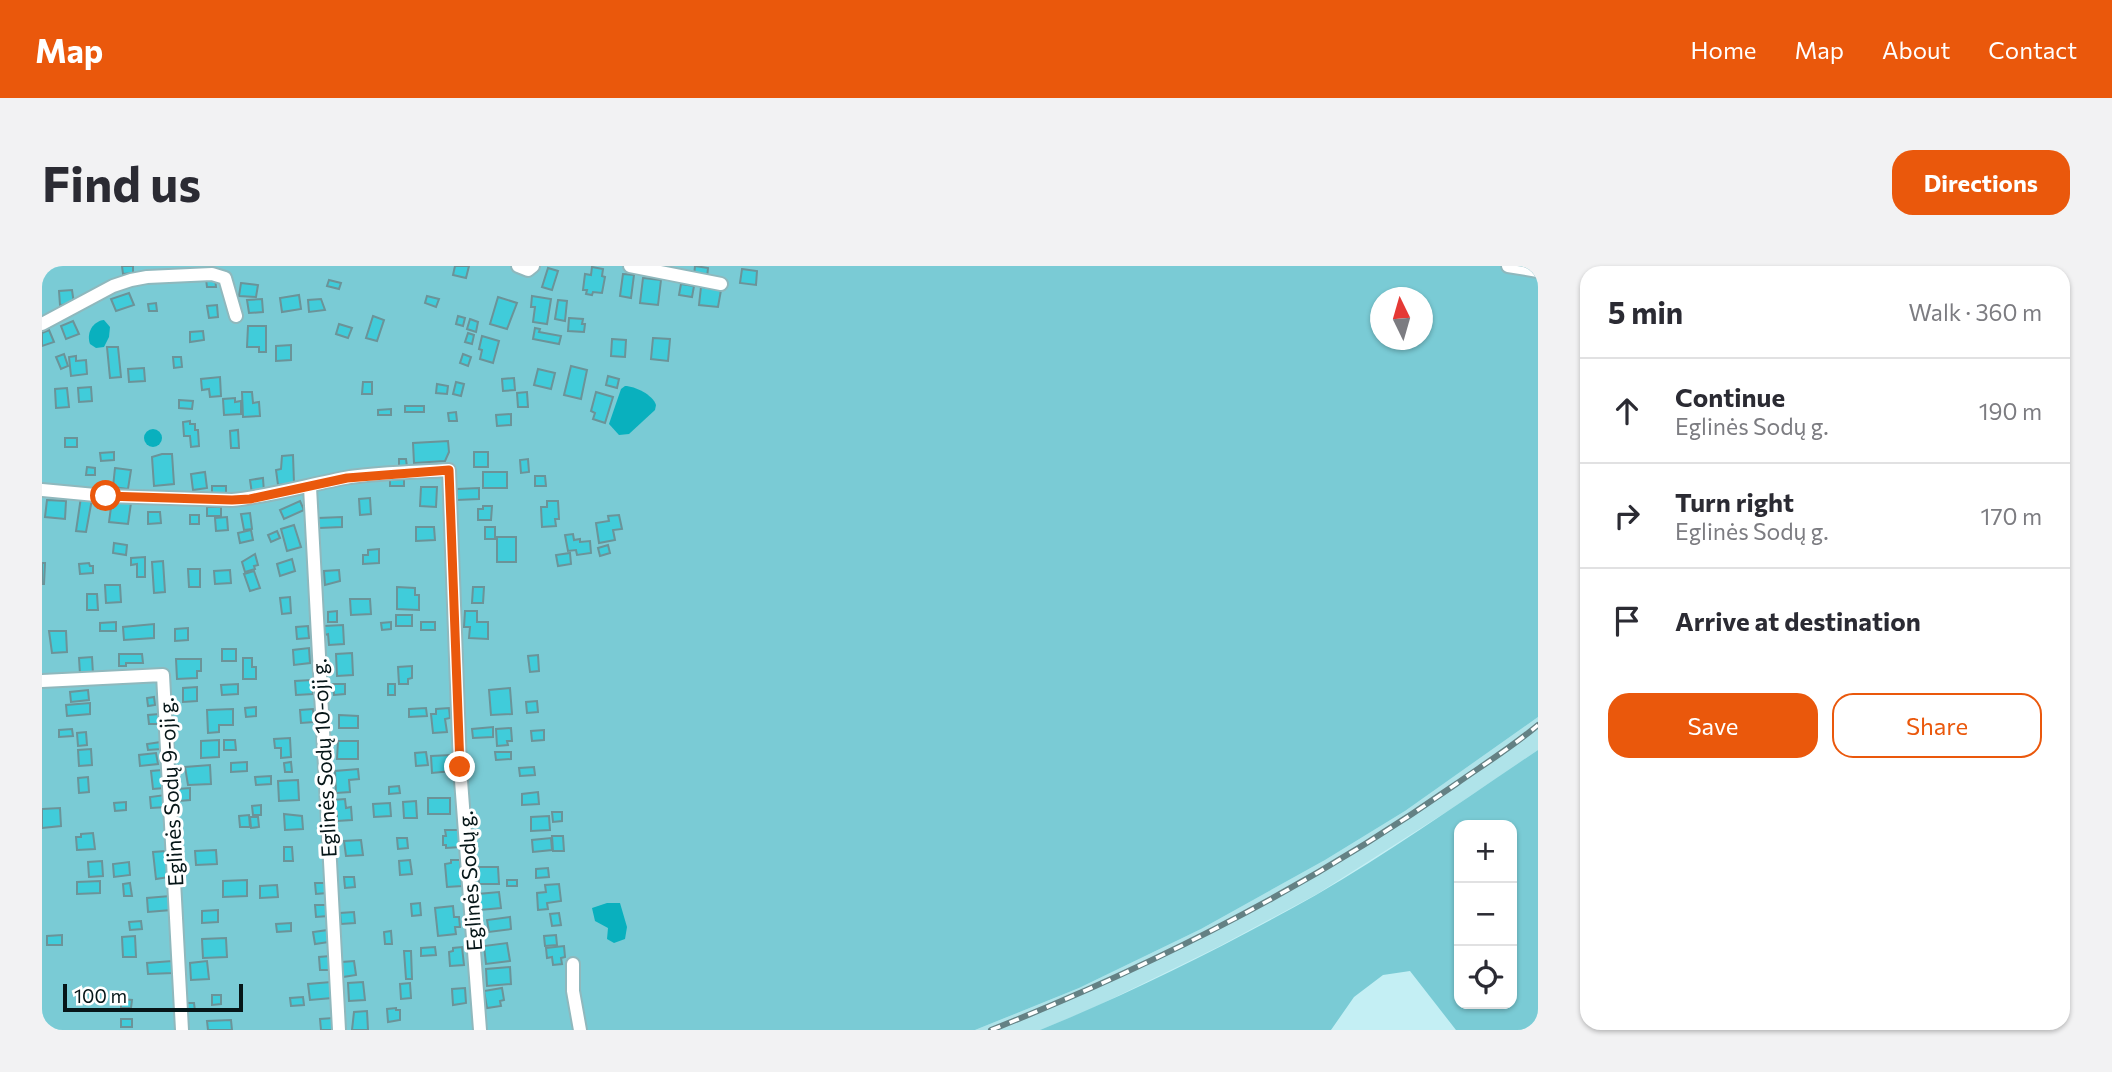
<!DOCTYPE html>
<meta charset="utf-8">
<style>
body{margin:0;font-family:Commissioner,sans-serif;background:#f2f2f3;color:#2b2b33}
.controls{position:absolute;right:21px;bottom:21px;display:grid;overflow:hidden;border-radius:14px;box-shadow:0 2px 5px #0004}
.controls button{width:63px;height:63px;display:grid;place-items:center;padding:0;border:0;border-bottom:2px solid #e1e1e2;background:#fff;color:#2b2b33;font:35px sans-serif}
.compass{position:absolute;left:1328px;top:21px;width:63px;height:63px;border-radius:50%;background:#fff;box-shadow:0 2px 5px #0004;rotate:355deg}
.scale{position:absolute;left:21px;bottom:18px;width:180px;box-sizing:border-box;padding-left:7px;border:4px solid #061618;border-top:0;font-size:19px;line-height:24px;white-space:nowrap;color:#061618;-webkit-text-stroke:5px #fff;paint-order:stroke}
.stop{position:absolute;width:21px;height:21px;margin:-16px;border:5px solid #ea580c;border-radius:50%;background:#fff}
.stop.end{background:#ea580c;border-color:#fff;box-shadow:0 2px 7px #0008}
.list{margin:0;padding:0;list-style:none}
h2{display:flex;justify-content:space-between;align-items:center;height:91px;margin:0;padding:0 28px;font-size:30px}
h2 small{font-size:23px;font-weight:400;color:#7c7c81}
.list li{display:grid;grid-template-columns:46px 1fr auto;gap:21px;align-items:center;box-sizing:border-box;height:105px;padding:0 28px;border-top:2px solid #e1e1e2}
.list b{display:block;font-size:26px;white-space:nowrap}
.list p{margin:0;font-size:23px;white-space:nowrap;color:#7c7c81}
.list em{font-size:23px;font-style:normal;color:#7c7c81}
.actions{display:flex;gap:14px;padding:21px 28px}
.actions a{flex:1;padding:16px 0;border:2px solid #ea580c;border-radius:21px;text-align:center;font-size:24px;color:#ea580c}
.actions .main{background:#ea580c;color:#fff}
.icon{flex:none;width:38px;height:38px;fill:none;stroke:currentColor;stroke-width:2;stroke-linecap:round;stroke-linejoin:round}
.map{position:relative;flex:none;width:1496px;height:764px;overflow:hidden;border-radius:21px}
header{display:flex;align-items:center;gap:42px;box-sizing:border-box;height:98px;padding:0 35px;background:#ea580c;color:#fff}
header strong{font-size:33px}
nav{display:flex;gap:38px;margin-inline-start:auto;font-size:24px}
.intro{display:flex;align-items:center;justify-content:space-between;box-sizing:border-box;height:168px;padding:0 42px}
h1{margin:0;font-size:49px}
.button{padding:18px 32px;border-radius:21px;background:#ea580c;color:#fff;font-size:24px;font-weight:700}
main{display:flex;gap:42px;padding:0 42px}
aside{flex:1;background:#fff;border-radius:21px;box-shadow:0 2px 5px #0004}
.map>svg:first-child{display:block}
.built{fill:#afe3e9}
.green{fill:#7acbd5;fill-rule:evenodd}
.water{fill:#09b0be}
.building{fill:#40ccda;stroke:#6b9398;stroke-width:2}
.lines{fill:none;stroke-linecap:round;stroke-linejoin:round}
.street-casing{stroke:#8fb8bd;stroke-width:16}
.street{stroke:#fff;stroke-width:12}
.rail-casing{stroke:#648184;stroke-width:6}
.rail{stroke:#fff;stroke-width:3.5;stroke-dasharray:10;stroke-linecap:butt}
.route{stroke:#ea580c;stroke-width:9}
.labels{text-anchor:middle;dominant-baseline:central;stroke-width:6;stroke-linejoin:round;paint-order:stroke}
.street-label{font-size:21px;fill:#061618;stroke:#fff}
</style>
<header>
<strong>Map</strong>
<nav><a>Home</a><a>Map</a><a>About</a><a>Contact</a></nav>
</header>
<div class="intro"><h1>Find us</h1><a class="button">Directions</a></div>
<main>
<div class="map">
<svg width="1496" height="764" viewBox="0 0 1496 764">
<rect width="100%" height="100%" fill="#c4eff4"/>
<path class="built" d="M1496,451V484L1409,543L1275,628L1176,681L1047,744L998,764H933L1037,722L1159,663L1283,594L1363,545Z"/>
<g class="green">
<path d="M0,0H1496V451L1363,545L1283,594L1159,663L1037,722L933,764H0ZM1338,32H1380V74H1338Z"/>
<path d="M1496,484V764H1414L1368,705L1341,709L1312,731L1289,764H998C1092,726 1185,679 1274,629C1350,585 1423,533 1496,484ZM1417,559H1470V738H1417Z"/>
</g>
<g class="water">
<path d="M62,54L68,61L67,71L62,81L54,82L48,78C44,67 51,55 62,54Z"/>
<path d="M583,120C593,120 611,129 614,139L613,144L587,168L577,169L567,158L579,123Z"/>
<circle cx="111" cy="172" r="9"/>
<path d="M565,637H578L585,661L583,673L572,677L565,673L566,662L553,655L550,642Z"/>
</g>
<g class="building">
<path d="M80,0H91V7L81,8Z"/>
<path d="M413,0H427L424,12L411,9Z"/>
<path d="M653,0L666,2L665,12L652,10Z"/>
<path d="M550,1L561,3L560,10L563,11L560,27L551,26L550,29L544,28L545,24H541L543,8L549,9Z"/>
<path d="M506,2L516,5L510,24L500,21Z"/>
<path d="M700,3L715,5L714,19L698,17Z"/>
<path d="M581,8L592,9L589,32L578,30Z"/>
<path d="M173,12L174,21H165L164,13Z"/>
<path d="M601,12L619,14L616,39L598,37Z"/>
<path d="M287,14L299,17L297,23L285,20Z"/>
<path d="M199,17L216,19L214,31L197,30Z"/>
<path d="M639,18L652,20L650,31L637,29Z"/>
<path d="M659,21L679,24L676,41L657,39Z"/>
<path d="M30,24L32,38L18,39L17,25Z"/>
<path d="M87,27L92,39L74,45L69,33Z"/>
<path d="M257,29L259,43L240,46L238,32Z"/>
<path d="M385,30L397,33L394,41L383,37Z"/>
<path d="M490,30L509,33L505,58L491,56L493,41H489Z"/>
<path d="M456,31L475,37L465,63L448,58Z"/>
<path d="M220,33L221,46L207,47L205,34Z"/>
<path d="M279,33L283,44L267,46L266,34Z"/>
<path d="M516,34L525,35L523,55L513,53Z"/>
<path d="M114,37L115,45H107L106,38Z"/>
<path d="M175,39L176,51L167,52L165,40Z"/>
<path d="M331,50L342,54L335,75L324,72Z"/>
<path d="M416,50L423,52L421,60L414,58Z"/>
<path d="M527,52L541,53L540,58H543L542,66L526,65Z"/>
<path d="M428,53L436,56L434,66L425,63Z"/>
<path d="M31,55L37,68L24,73L19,60Z"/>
<path d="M297,58L310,62L306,72L294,68Z"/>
<path d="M206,60H224V86H217V81H205Z"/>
<path d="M493,62L498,63L497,66L519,70L517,78L491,73Z"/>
<path d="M7,64L12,76L0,80V67Z"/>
<path d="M161,65L162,74L148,76V66Z"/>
<path d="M426,67L432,69L430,78L423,76Z"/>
<path d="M440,70L457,75L451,97L438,93L440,84L437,83Z"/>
<path d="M611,72L628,73L626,95L609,93Z"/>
<path d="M570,73L584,74L583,91L569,90Z"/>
<path d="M249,79V94L234,95V80Z"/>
<path d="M65,81H76L79,111L68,112Z"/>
<path d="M22,88L26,100L19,103L14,91Z"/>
<path d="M421,88L429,91L426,100L418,97Z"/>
<path d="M34,90V95L44,94L45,108L29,110L27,91Z"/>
<path d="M131,91H139L140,101L132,102Z"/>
<path d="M529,100L545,104L539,133L522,129Z"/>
<path d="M102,102L103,115L87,116L86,103Z"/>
<path d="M496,103L513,107L509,123L492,119Z"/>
<path d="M566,110L577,113L575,122L564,119Z"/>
<path d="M178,111L179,130L168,131L167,123L160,124L159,113Z"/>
<path d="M472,112L473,124L461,125L460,113Z"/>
<path d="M321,116H330V128H320Z"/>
<path d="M414,116L422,118L419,130L411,128Z"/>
<path d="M395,118L406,120L405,128L394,127Z"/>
<path d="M49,121L50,135L37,136L36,122Z"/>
<path d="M25,122L27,141L14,142L13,123Z"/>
<path d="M200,126H210L211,137L217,136L218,150L201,151Z"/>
<path d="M485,126L486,141H476L475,127Z"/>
<path d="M554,126L571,131L563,157L551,153L553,147L549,145Z"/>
<path d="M193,132V136L199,135V148L182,149L181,133Z"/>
<path d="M137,134L151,135L150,143L137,142Z"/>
<rect x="363" y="140" width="19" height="6"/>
<path d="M349,143V149H336V144Z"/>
<path d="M414,146L415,155H407L406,147Z"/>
<path d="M469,148V159L455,160L454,149Z"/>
<path d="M148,155V158H153V164H156L157,180L149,181L148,170H142L141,156Z"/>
<path d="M196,164L197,182H189L188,165Z"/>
<rect x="23" y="172" width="12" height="9"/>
<path d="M406,175L407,186L403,195L372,197L371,177Z"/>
<path d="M72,186V194L59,195L58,187Z"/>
<rect x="432" y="186" width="14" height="15"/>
<path d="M120,188H130L132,218L112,220L110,191Z"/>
<path d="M251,189L252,217L236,219L234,204L239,203L240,190Z"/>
<path d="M357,193H364L365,201H357Z"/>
<path d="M486,193L487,206L479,207L478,194Z"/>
<path d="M45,201L53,202V209H44Z"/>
<path d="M73,202L89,204L86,223L71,221Z"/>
<path d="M163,206L165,222L151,224L149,208Z"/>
<rect x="441" y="206" width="24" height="16"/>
<path d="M493,210H503L504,220H493Z"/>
<path d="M221,212L222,227L210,228L208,214Z"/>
<path d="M362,213V220H348V214Z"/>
<rect x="170" y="220" width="14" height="10"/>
<path d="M379,221H395L394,241L378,240Z"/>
<path d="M437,222V233L415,234V223Z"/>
<path d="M39,231L50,233L44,266L34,265Z"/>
<path d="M328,232L329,248L318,249L317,233Z"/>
<path d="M5,234L24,235L23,253L3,251Z"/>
<path d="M70,234L89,237L86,258L67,256Z"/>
<path d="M258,235L262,244L242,253L238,244Z"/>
<path d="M505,235H516L517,253H513L514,260L500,261L499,241H505Z"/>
<path d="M441,240H450L449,254H436V243H441Z"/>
<rect x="165" y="241" width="14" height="9"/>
<path d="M106,246H118L119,257L106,258Z"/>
<path d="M208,247L210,263L202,264L199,248Z"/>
<rect x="148" y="249" width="9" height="9"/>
<path d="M577,249L580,263L571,264L573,274L557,277L554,257L567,255L566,250Z"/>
<path d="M185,251L186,264L174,265L173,252Z"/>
<path d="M300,251V261L277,262L276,252Z"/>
<path d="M252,259L259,281L245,285L239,263Z"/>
<path d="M374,261H392L393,274L374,275Z"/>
<rect x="443" y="261" width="10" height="12"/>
<path d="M209,264L211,274L198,277L196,267Z"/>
<path d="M235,265L238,272L229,276L226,269Z"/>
<path d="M531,268L532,274L538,273V276L548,275L549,287L535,289L534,284L526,285L523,269Z"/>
<rect x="455" y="271" width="19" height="25"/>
<path d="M72,277L85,279L84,289L71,287Z"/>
<path d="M566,279L568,287L558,290L556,282Z"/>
<path d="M337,283V297L321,298V289H326V284Z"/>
<path d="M528,287L529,298L516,300L514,289Z"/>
<path d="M213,288L216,299L212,300L213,303L203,306L200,296Z"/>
<path d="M103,291V311H95V298L89,299V292Z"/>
<path d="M250,293L253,305L238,310L235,298Z"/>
<path d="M121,295L123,326L112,327L110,296Z"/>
<path d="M0,297H3L2,318H0Z"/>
<path d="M47,297L48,300H51V307L38,308L37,298Z"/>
<path d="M146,303H158V321H147Z"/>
<path d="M188,304L189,317L173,318L172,305Z"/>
<path d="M297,304L298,315L283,319L282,305Z"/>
<path d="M212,305L218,322L208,325L202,308Z"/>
<path d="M63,319H78L79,336L64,337Z"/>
<path d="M355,321L373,322V329H377V344L355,343Z"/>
<path d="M431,321H442L441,337H430Z"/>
<path d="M45,328H55L56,344H45Z"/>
<path d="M248,331L249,347L240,348L238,332Z"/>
<path d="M308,333H328L329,348L309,349Z"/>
<path d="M295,345V356H286V346Z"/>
<path d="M423,345H435V356H446V373L427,372L428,361H422Z"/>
<rect x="354" y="349" width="16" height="11"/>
<path d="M74,356V365H58V357Z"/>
<path d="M349,356V363L340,364L339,357Z"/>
<rect x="379" y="356" width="14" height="8"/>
<path d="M112,358V372L82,374L81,361Z"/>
<path d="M301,359L302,378L287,379L286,368L283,369L282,360Z"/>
<path d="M266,360L267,372L255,373L254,361Z"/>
<path d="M146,362V374L133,375V363Z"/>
<path d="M7,365H24L25,386L10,387Z"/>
<path d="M267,382L268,397L252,399L251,384Z"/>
<rect x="180" y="383" width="14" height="12"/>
<path d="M310,387L311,409L295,410L294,388Z"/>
<path d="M77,388H100L101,397H84V400H77Z"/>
<path d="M496,389L497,405L488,406L486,390Z"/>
<path d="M50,391L51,408H38L37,392Z"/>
<path d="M201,392H210V401H214V413H201Z"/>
<path d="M134,393H159V405H155V412L135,413Z"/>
<path d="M370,400V412L366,413V418H357L356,401Z"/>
<path d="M270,414L271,428L254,429L253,415Z"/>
<path d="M196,418V428L180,429L179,419Z"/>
<path d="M291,418H303V428L292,429Z"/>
<rect x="346" y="418" width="7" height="11"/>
<path d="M155,421V435L141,436V422Z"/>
<path d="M468,422L470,448L449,449L447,424Z"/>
<path d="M46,424L47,434L29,436L28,426Z"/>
<path d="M112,431L113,439L106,440L105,432Z"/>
<path d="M495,435L496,446L485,447L484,436Z"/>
<path d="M48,437V448L25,450L24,439Z"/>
<path d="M214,441V450L204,451L203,442Z"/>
<path d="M384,442L385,450L367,451V443Z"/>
<path d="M407,442L408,452L403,453L405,466L391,467L389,448H394V443Z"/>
<path d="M191,443V459H177V466L166,467L165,444Z"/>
<path d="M271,443L272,456L259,457L258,444Z"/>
<path d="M117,448V458H107L106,449Z"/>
<path d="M297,449L316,450V462H297Z"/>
<path d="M451,461V471L431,472L430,463Z"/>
<path d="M469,462L470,475H465L466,479L455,480L454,463Z"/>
<path d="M30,463L31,470L17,471V464Z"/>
<path d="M502,464V474L490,475L489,465Z"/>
<path d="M44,466L45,479L36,480L35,467Z"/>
<path d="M248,472L249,491L239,492V482H233L232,473Z"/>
<path d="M177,474V491L159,492V475Z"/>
<path d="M182,474H193L194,484H182Z"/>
<path d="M296,475H316V493H295Z"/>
<path d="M119,476V483L106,484L105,478Z"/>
<path d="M49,483L50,499L37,500L36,484Z"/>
<path d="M384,486L386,499L374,500L373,487Z"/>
<path d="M453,486H469V493L454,494Z"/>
<path d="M114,487L116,498L98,500L97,489Z"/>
<path d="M409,489L410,505L390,507L389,490Z"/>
<path d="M205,496V505L189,506V497Z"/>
<path d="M249,496L250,506H243L242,497Z"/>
<path d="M168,499L169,518L146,519L143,501Z"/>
<path d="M492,501L493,509L478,510L477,502Z"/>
<path d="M316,503L317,513L307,514L308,526L294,527L293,505Z"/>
<path d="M120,504L122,522L111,523L109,505Z"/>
<path d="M229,510V518L214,519L213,511Z"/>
<path d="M46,511L47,526L37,527L36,512Z"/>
<path d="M256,514L257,534L237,535L236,515Z"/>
<path d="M357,520L358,527L347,528V521Z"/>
<path d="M148,522V534L137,535L136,523Z"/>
<path d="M496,526L497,538L480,539V528Z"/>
<path d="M123,529L125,541L109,542L108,531Z"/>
<rect x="386" y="532" width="22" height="16"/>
<path d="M303,533L304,542L309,541L310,554L295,555V546H292L291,534Z"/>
<path d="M374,535L375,552H362L361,536Z"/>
<path d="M84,536V544L73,545L72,537Z"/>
<path d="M348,537L349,550L332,551L331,538Z"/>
<path d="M219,539V549H211L210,540Z"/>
<path d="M18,542L19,560L0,562V543Z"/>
<path d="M510,546H520V555L511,556Z"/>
<path d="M242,548L260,550L261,563L243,564Z"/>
<path d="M207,549L208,561H198L197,550Z"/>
<path d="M507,550L508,564L489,565V551Z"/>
<path d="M208,551H216L217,561L209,562Z"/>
<path d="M403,564H417L418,581L404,582V579H401V570H404Z"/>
<path d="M51,567L53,583L35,584L34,571H39V568Z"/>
<path d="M510,570H521L522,585H511Z"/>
<path d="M355,572H365L366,582L356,583Z"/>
<path d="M509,572L510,584L491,586L490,574Z"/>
<path d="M319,574L321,589L304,590L302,575Z"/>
<path d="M242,581H250L251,595H242Z"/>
<path d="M174,584L175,598L154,599L153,585Z"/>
<path d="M124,585L127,611L114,613L111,586Z"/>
<path d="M368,594L370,608L358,609L357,595Z"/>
<path d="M409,594H418L420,620L405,621L403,598L409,597Z"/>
<path d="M60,595L61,610L47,611L46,596Z"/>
<path d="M87,596L88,609L72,611L71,598Z"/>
<path d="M437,601H456L457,618H437Z"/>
<path d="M506,602L507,611L494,612V603Z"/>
<path d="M302,611H312L313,621L303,622Z"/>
<path d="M205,614V630L181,631V615Z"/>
<rect x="465" y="614" width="10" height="6"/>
<path d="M58,615V627L35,628V616Z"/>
<path d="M88,617L90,630H82L81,618Z"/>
<path d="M273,617H284L285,627L274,628Z"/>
<path d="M517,618L519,635L505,637L506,643L496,644L495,627L504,626L503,619Z"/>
<path d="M235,619L236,631L218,632V620Z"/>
<path d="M457,626L459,642L438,644L436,628Z"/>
<path d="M128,630L129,644L106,646L105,632Z"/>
<path d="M378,637L379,649L370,650L369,638Z"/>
<path d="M273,639H285L286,650L274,651Z"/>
<path d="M411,640L412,651H417L418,661H413L414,668L396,670L393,642Z"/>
<path d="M176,644V656L160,657V645Z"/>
<path d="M312,646L313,657L299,658L298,647Z"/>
<path d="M517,647L519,659L510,660L508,648Z"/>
<path d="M468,651L469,663L447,666L445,654Z"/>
<path d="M99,655L100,663L88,664L87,656Z"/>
<path d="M249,657V665L235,666L234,658Z"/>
<path d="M286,664L287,676L273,678L271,666Z"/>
<path d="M349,665L350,678H343L342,666Z"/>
<path d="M20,669V679H5V670Z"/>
<path d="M514,669L515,679L503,680L502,670Z"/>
<path d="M93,670L94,691H81L80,671Z"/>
<path d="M184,672L185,691L161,692L160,673Z"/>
<path d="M465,677L468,695L444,698L442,680Z"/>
<path d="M522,680L523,691L519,692L520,698L511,699L510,691L505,692L504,682Z"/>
<path d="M393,681L394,689L379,690V682Z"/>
<path d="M420,681L422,699L408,700L407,686L411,685V682Z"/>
<path d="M362,685H369L370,713H364Z"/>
<path d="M288,690V704H278L277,691Z"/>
<path d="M130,695L131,707L106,708L105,697Z"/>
<path d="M165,695L167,713L149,714L148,697Z"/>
<path d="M312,695L314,709L301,711L300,696Z"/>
<path d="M468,701L469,718L445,720L444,703Z"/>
<path d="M289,716L290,732L268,734L266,718Z"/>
<path d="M321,716L323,734L307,735L306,717Z"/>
<path d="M368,717L369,732L359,733L358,718Z"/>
<path d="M423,722L424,737L411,739L410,723Z"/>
<path d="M460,722L462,734L458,735L459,740L445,742L442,725Z"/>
<path d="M170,729H179V738L170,739Z"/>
<path d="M261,731L262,739L249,740L248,732Z"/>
<path d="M79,733L90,734L89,742H79Z"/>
<path d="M144,737H152L153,745H144Z"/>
<path d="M354,742V744H358V754L346,756L345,743Z"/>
<path d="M325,745L326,764H310L312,746Z"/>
<path d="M291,752V764H279L278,753Z"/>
<rect x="79" y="753" width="11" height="8"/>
<path d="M189,754L190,764H166L165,755Z"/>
</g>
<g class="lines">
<g class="street-casing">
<g id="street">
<path d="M476,0L486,4L491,0"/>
<path d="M588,0L679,18"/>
<path d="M1466,0L1496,5"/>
<path d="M0,58L71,20L89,14L105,11L170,8L183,12L194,50"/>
<path d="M268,221L297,764"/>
<path d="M0,224L64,230L190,234C230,230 269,218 308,211C341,206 374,206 407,204L418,501L438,764"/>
<path d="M0,415L121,409L140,764"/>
<path d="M531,698V725L538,764"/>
</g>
</g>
<use href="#street" class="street"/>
<g class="rail-casing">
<path id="rail" d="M949,764C1113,699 1270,619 1414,518C1441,499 1470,481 1496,459"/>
</g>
<use href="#rail" class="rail"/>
</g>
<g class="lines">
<path class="route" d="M64,230L190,234L208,233L305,212L407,204L418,501"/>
</g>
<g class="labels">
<g class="street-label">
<text transform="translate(281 492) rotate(-93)">Eglinės Sodų 10-oji g.</text>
<text transform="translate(128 526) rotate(-93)">Eglinės Sodų 9-oji g.</text>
<text transform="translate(427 615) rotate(-94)">Eglinės Sodų g.</text>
</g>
</g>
</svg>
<div class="controls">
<button>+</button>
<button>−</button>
<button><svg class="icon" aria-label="locate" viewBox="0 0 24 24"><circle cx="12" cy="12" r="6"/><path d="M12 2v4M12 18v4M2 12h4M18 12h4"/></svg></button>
</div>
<svg class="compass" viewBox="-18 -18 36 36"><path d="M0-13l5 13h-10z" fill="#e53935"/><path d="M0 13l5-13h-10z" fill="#7c7c81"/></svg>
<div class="scale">100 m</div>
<div class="stop" style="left:64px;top:230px"></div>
<div class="stop end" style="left:418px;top:501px"></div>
</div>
<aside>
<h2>5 min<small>Walk · 360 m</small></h2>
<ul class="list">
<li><svg class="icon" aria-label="ahead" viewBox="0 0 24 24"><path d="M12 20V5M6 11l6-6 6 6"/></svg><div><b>Continue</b><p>Eglinės Sodų g.</p></div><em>190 m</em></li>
<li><svg class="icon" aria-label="right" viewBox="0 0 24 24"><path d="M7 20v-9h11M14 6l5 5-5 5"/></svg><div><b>Turn right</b><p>Eglinės Sodų g.</p></div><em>170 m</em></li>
<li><svg class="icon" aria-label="arrive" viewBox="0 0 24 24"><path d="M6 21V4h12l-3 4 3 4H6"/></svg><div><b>Arrive at destination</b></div></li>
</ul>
<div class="actions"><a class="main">Save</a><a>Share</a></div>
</aside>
</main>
